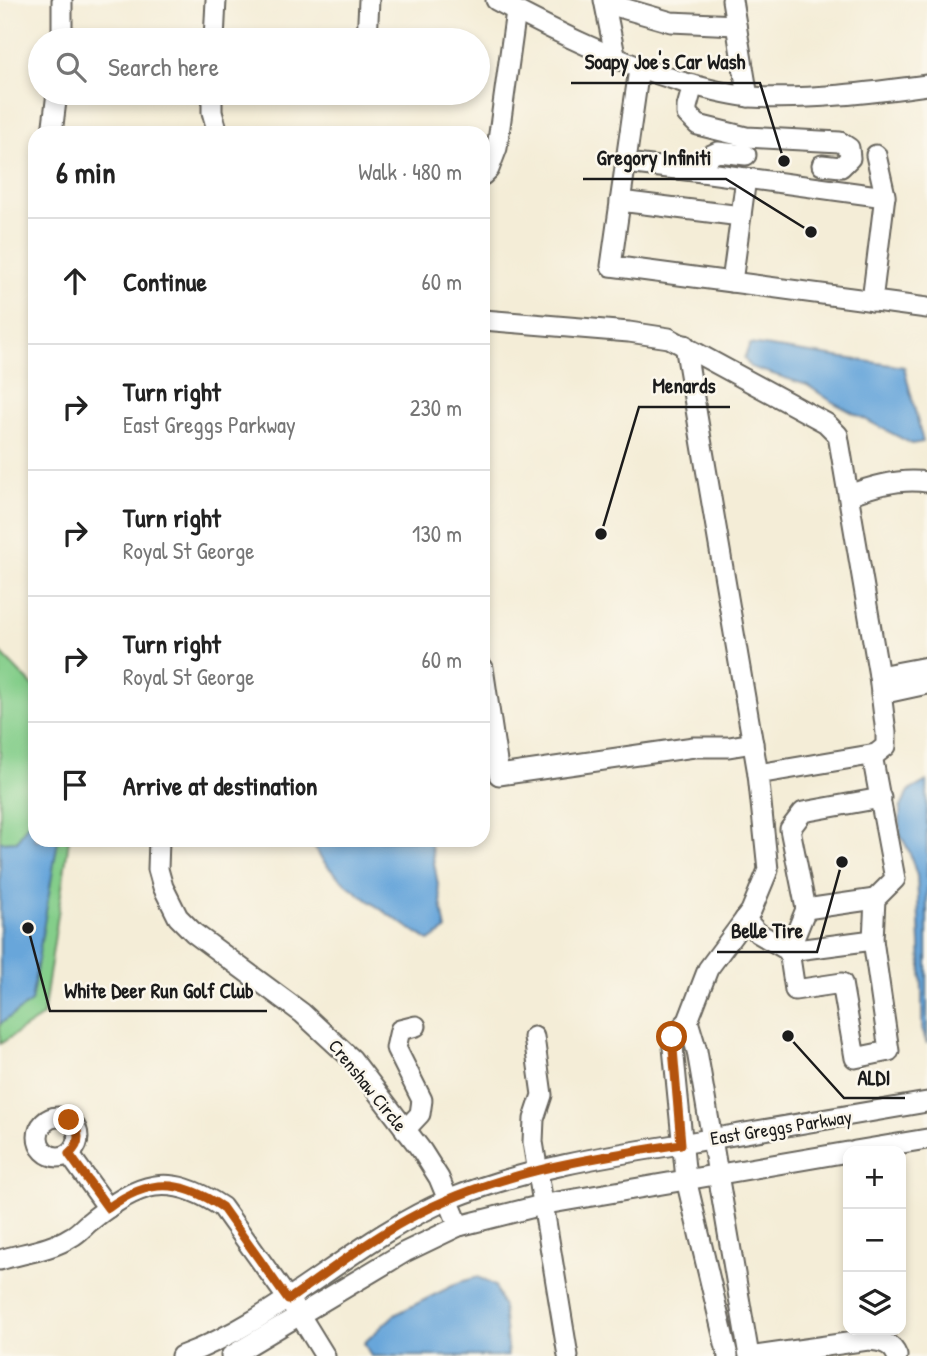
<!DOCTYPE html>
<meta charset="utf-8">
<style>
body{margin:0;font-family:"Patrick Hand",sans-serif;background:#f2f2f2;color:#222}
.controls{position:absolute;right:21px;bottom:21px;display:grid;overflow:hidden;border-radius:14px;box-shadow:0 4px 10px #0003}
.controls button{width:63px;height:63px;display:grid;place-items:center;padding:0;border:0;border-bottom:2px solid #e0e0e0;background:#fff;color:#222;font:35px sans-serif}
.stop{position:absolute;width:21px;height:21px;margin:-16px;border:5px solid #b45309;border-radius:50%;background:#fff}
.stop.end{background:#b45309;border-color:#fff;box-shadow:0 2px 7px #0008}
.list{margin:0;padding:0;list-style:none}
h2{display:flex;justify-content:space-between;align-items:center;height:91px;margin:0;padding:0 28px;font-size:30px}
h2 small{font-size:23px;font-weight:400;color:#767676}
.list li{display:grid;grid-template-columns:46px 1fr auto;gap:21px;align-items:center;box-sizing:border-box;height:126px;padding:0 28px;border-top:2px solid #e0e0e0}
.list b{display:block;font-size:26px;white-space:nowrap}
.list p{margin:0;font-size:23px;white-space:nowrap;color:#767676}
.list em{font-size:23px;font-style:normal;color:#767676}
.icon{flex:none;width:38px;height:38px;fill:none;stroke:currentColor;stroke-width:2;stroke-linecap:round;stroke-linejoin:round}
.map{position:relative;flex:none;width:927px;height:1356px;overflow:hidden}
.search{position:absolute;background:#fff;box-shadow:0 4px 10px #0003;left:28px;top:28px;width:462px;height:77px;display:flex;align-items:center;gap:18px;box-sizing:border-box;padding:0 24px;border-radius:38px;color:#767676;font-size:26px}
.panel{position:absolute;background:#fff;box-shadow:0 4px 10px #0003;left:28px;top:126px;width:462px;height:721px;border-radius:21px}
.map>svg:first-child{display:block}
.green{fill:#84ce8a;stroke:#507553;stroke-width:2}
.water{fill:#67a6da;stroke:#42617b;stroke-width:2}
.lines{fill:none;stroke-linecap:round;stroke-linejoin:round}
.minor-casing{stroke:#68655d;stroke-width:23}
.minor{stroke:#fff;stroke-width:19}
.route{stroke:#b45309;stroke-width:9}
.labels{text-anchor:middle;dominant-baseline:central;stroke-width:5;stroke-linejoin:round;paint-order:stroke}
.street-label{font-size:19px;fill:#1c1c1c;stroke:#fbf7ec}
.leader{fill:none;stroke:#1c1c1c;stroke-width:2.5}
.callout-dot{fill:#1c1c1c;stroke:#fbf7ec;stroke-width:2.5}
.callout-label{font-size:21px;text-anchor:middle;font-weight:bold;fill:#1c1c1c;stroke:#fbf7ec;stroke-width:5;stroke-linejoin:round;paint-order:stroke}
</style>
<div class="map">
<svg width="927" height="1356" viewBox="0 0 927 1356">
<rect width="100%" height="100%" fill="#fbf7ec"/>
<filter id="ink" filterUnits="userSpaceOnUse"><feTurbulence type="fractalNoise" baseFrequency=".0143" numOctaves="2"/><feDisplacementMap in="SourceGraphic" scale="14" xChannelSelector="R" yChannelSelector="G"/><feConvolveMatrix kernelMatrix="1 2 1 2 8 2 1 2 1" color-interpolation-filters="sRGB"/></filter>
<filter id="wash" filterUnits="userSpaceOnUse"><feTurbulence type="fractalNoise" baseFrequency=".00686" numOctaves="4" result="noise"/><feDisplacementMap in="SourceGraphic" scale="28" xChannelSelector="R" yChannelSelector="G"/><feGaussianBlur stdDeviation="1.57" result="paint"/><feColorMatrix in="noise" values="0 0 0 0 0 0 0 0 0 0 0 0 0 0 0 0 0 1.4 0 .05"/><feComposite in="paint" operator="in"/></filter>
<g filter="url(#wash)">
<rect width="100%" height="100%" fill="#f4edd7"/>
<path class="green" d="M0,652L35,688V840H69L43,1016L0,1044Z"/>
<g class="water">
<path d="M750,344L904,367L923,442L912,444L834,403L807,385L750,367L744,358Z"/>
<path d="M927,781V1044L922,1029V989L917,876L909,851L900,834V809L909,791Z"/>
<path d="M35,812V840H58L31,1002L0,1024V842L17,841Z"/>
<path d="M313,840H430L446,930L429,941C399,920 318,875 313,840Z"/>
<path d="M478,1277L495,1286L503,1307L508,1356H371L364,1343L394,1315L460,1282Z"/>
</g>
</g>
<g filter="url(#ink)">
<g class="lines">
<g class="minor-casing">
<g id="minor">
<path d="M496,0C556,32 617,62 682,82C704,88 728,95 750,97C810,100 869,93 927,85"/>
<path d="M604,0L616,60"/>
<path d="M732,0L748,97"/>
<path d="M605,3L671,22L736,25"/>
<path d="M62,40V0"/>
<path d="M214,40L216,0"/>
<path d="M367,40L369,0"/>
<path d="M639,69L611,266L927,308"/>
<path d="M693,85L687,107V114L698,125L746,137L840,142L849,148L850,158L841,167L822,165"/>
<path d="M212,93V112L218,133"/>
<path d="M52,133L57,93"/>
<path d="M626,163L702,172L707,157L718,152L746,155"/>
<path d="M702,172L885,197"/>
<path d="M483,175L489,169L497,148L516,11"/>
<path d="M620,201L741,216"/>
<path d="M732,282L746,178"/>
<path d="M872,301L885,195L876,155"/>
<path d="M483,320L629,332L669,338L826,423L838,435L879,676L886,733V746L876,754L758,774L768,870L751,911L708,969L688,1021L672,1037L686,1179L728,1356"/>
<path d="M685,345L758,774"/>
<path d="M849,495C872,486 902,478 927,482"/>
<path d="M483,668L499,775L694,747H729L753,743"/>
<path d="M879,676L927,667"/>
<path d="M881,694L927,684"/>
<path d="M872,755L895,879L875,899L873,940"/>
<path d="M159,840L158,869L163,887L178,917L194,933L302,1013L352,1059L422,1151L439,1178L459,1226"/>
<path d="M806,909L790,829L803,812L881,798"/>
<path d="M745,919L758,933L789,951L873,940L889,1051L855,1058L842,983L795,990L789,951L806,909L875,899"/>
<path d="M688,1021L697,1051L749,1356"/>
<path d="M534,1037L542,1095L534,1119L533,1142L568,1356"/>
<circle cx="58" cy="1137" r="20"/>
<path d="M405,1130L420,1114L422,1100L396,1048L400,1030L416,1026"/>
<path d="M855,1151L927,1139"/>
<path d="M69,1154L108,1208"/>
<path d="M0,1260C23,1253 51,1250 71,1237C79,1233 85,1225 92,1220C139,1183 168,1171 222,1207L301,1317L325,1356"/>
<path d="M181,1356C280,1320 354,1239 450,1199C525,1169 603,1156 681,1144C763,1130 845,1116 927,1102"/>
<path d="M231,1356L405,1252L459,1226L546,1204L848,1152"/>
<path d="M756,1356L868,1340C881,1341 892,1343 897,1356"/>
</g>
</g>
<use href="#minor" class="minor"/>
</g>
</g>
<g class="lines" filter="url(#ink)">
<path class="route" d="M69,1120C81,1130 81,1144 69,1154L108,1208C149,1178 180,1179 222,1207L288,1300C327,1273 366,1242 408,1219C492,1173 588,1158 681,1144L672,1037"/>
</g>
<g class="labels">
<g class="street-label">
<text transform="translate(368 1085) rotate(51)">Crenshaw Circle</text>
<text transform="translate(781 1127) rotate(-9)">East Greggs Parkway</text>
</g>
</g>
<path class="leader" d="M784 161L760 83H571M811 232L726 179H583M601 534L639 407H730M842 862L817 952H717M28 928L50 1011H267M788 1036L844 1098H905"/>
<g class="callout-dot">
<circle cx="784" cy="161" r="7"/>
<circle cx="811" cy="232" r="7"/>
<circle cx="601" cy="534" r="7"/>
<circle cx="842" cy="862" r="7"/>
<circle cx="28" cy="928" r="7"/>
<circle cx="788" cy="1036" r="7"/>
</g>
<g class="callout-label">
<text x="665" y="69">Soapy Joe's Car Wash</text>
<text x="654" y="165">Gregory Infiniti</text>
<text x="684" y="393">Menards</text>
<text x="767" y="938">Belle Tire</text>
<text x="159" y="998">White Deer Run Golf Club</text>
<text x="874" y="1085">ALDI</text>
</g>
</svg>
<div class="controls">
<button>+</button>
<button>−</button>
<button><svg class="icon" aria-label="layers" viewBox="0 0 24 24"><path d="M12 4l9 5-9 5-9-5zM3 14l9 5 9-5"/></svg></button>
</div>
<div class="stop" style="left:672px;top:1037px"></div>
<div class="stop end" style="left:69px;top:1120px"></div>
<div class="search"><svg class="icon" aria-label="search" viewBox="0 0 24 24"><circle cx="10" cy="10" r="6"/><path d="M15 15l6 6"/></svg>Search here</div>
<section class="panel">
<h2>6 min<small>Walk · 480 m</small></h2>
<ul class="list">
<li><svg class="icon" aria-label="ahead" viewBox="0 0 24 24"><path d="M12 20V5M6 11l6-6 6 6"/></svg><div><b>Continue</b></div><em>60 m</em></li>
<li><svg class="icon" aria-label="right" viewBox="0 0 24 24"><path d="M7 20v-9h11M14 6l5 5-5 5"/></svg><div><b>Turn right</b><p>East Greggs Parkway</p></div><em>230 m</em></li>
<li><svg class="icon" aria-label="right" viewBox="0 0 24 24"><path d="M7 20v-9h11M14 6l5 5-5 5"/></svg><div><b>Turn right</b><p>Royal St George</p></div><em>130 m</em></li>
<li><svg class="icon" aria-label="right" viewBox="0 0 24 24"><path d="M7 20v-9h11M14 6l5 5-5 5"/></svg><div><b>Turn right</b><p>Royal St George</p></div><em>60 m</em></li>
<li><svg class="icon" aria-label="arrive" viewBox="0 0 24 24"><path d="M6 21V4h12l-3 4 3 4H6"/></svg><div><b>Arrive at destination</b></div></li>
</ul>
</section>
</div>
